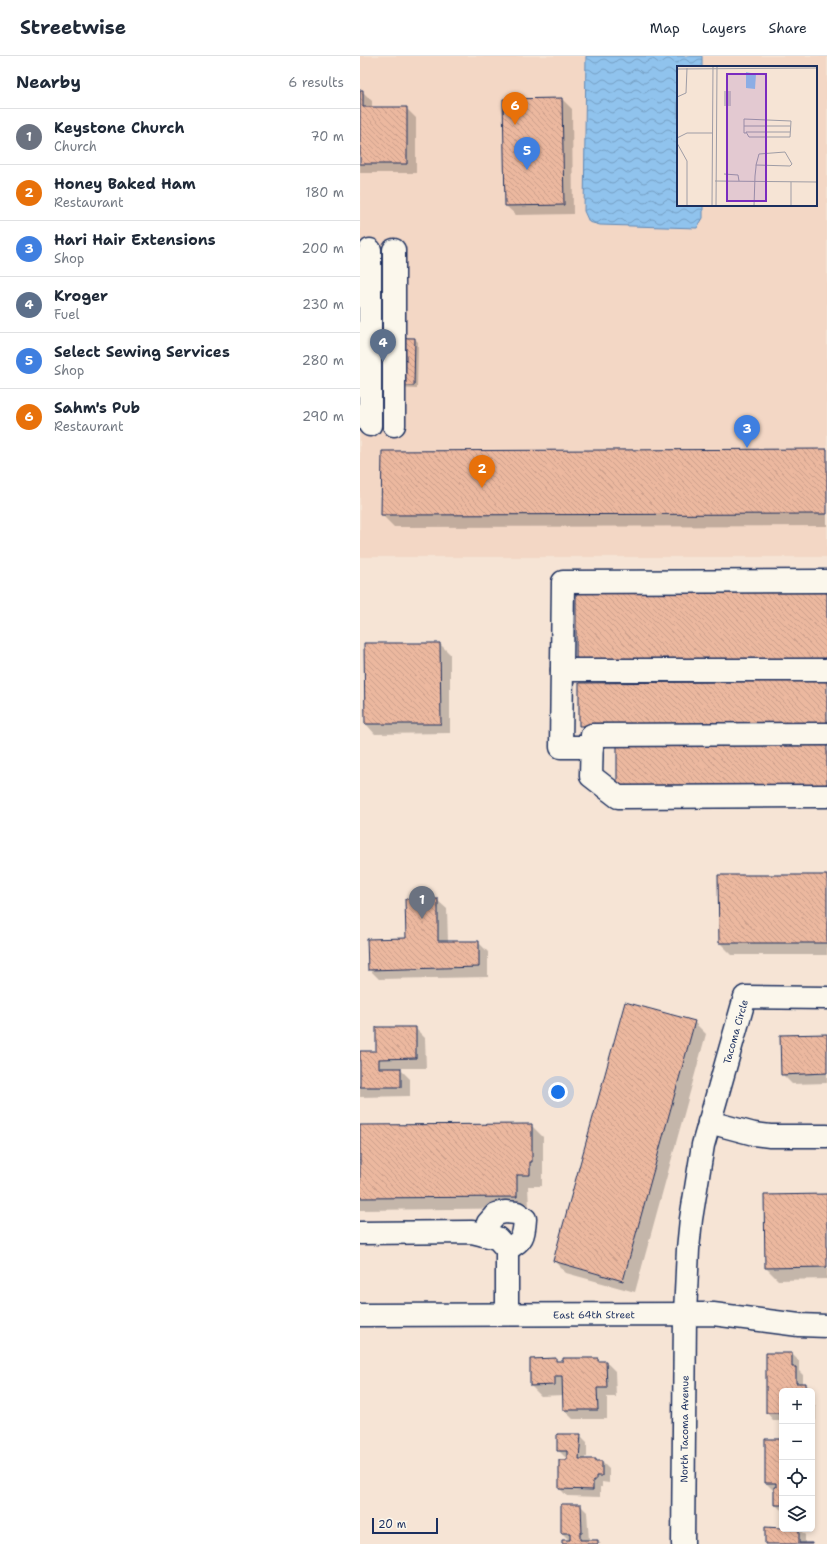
<!DOCTYPE html>
<meta charset="utf-8">
<style>
body{margin:0;font-family:"Shantell Sans",sans-serif;background:#f2f2f3;color:#1f2937}
.controls{position:absolute;right:12px;bottom:12px;display:grid;overflow:hidden;border-radius:6px;box-shadow:0 2px 6px #0003}
.controls button{width:36px;height:36px;display:grid;place-items:center;padding:0;border:0;border-bottom:1px solid #e0e1e3;background:#fff;color:#1f2937;font:20px sans-serif}
.scale{position:absolute;left:12px;bottom:10px;width:66px;box-sizing:border-box;padding-left:4px;border:2px solid #1b2f5e;border-top:0;font-size:11px;line-height:14px;white-space:nowrap;color:#1b2f5e;-webkit-text-stroke:3px #fbf7ec;paint-order:stroke}
.you{position:absolute;left:198px;top:1036px;width:14px;height:14px;margin:-10px;border:3px solid #fff;border-radius:50%;background:#1a73e8;box-shadow:0 0 0 6px #1a73e833}
.badge{display:grid;place-items:center;width:26px;height:26px;border-radius:50%;background:#c8321e;color:#fff;font-size:13px;font-weight:700}
.pin{position:absolute;translate:-50% -33px;filter:drop-shadow(0 1px 2px #0008)}
.pin::after{content:'';position:absolute;top:21px;width:14px;height:12px;background:inherit;clip-path:polygon(0 0,100% 0,50% 100%)}
.list{margin:0;padding:0;list-style:none}
h2{display:flex;justify-content:space-between;align-items:center;height:52px;margin:0;padding:0 16px;font-size:17px}
h2 small{font-size:13px;font-weight:400;color:#747a83}
.list li{display:grid;grid-template-columns:26px 1fr auto;gap:12px;align-items:center;box-sizing:border-box;height:56px;padding:0 16px;border-top:1px solid #e0e1e3}
.list b{display:block;font-size:15px;white-space:nowrap}
.list p{margin:0;font-size:13px;white-space:nowrap;color:#747a83}
.list em{font-size:13px;font-style:normal;color:#747a83}
.icon{flex:none;width:22px;height:22px;fill:none;stroke:currentColor;stroke-width:2;stroke-linecap:round;stroke-linejoin:round}
.map{position:relative;flex:none;width:467px;height:1488px;overflow:hidden}
header{display:flex;align-items:center;gap:24px;box-sizing:border-box;height:56px;padding:0 20px;background:#fff;border-bottom:1px solid #e0e1e3}
header strong{font-size:19px}
nav{display:flex;gap:22px;margin-inline-start:auto;font-size:14px}
main{display:flex}
aside{flex:1;background:#fff}
.map>svg:first-child{display:block}
.built{fill:#f3d7c5;fill-rule:evenodd}
.water{fill:url(#water-waves);stroke:#6188b4}
.shadow{fill:#0003}
.building{fill:url(#building-back-hatch);stroke:#1b2f5e}
.lines{fill:none;stroke-linecap:round;stroke-linejoin:round}
.minor-casing{stroke:#1b2f5e;stroke-width:25}
.minor{stroke:#fbf7ec;stroke-width:22}
.labels{text-anchor:middle;dominant-baseline:central;stroke-width:3;stroke-linejoin:round;paint-order:stroke}
.street-label{font-size:10px;fill:#1b2f5e;stroke:#fbf7ec}
.inset-road{fill:none;stroke:#9e9ca5;stroke-width:1}
.view{fill:#7b2cbf;fill-opacity:0.15;stroke:#7b2cbf;stroke-width:2}
.inset-edge{fill:none;stroke:#1b2f5e;stroke-width:2}
</style>
<header>
<strong>Streetwise</strong>
<nav><a>Map</a><a>Layers</a><a>Share</a></nav>
</header>
<main>
<aside>
<h2>Nearby<small>6 results</small></h2>
<ul class="list">
<li><span class="badge" style="background:#6b7280">1</span><div><b>Keystone Church</b><p>Church</p></div><em>70 m</em></li>
<li><span class="badge" style="background:#e8710a">2</span><div><b>Honey Baked Ham</b><p>Restaurant</p></div><em>180 m</em></li>
<li><span class="badge" style="background:#3f7fe0">3</span><div><b>Hari Hair Extensions</b><p>Shop</p></div><em>200 m</em></li>
<li><span class="badge" style="background:#5c6f8a">4</span><div><b>Kroger</b><p>Fuel</p></div><em>230 m</em></li>
<li><span class="badge" style="background:#3f7fe0">5</span><div><b>Select Sewing Services</b><p>Shop</p></div><em>280 m</em></li>
<li><span class="badge" style="background:#e8710a">6</span><div><b>Sahm's Pub</b><p>Restaurant</p></div><em>290 m</em></li>
</ul>
</aside>
<div class="map">
<svg width="467" height="1488" viewBox="0 0 467 1488">
<defs>
<pattern id="water-waves" width="16" height="10" patternUnits="userSpaceOnUse"><rect width="16" height="10" fill="#90c3ed"/><path d="M0 5q4-4 8 0t8 0" fill="none" stroke="#759fc3"/></pattern>
<pattern id="building-back-hatch" width="6" height="6" patternUnits="userSpaceOnUse"><rect width="6" height="6" fill="#ecb89f"/><path d="M-1 5l2 2M0 0l6 6M5-1l2 2" fill="none" stroke="#ca9e8b"/></pattern>
</defs>
<rect width="100%" height="100%" fill="#f6e4d5"/>
<filter id="ink" filterUnits="userSpaceOnUse"><feTurbulence type="fractalNoise" baseFrequency=".025" numOctaves="2"/><feDisplacementMap in="SourceGraphic" scale="8" xChannelSelector="R" yChannelSelector="G"/><feConvolveMatrix kernelMatrix="1 2 1 2 8 2 1 2 1" color-interpolation-filters="sRGB"/></filter>
<g filter="url(#ink)">
<path class="built" d="M0,0H467V501H0ZM318,11H456V149H318Z"/>
<path class="water" d="M226,0H342V11H318V149H343V162L337,172L240,169L229,166L224,155Z"/>
<g class="shadow">
<path d="M0,35H2L12,45V52H46L56,62V117H0Z"/>
<path d="M202,43L212,53L213,158L156,159L146,150Z"/>
<path d="M55,283L58,286L57,333L0,331Z"/>
<path d="M467,394V470L34,471L22,459Z"/>
<path d="M80,588L90,598V677L15,678L6,668Z"/>
<path d="M467,820V899H372L360,887Z"/>
<path d="M77,844L87,853L88,886H118L128,896V921L19,923L9,913L47,883Z"/>
<path d="M334,966L346,978L275,1236L206,1217L194,1205Z"/>
<path d="M55,972L65,982L66,1012H39L50,1023V1040L0,1041V996H17Z"/>
<path d="M467,979V1027L432,1028L422,1018Z"/>
<path d="M171,1069L183,1081V1118H182V1130H168L169,1152L0,1154V1070Z"/>
<path d="M467,1139V1223L418,1224L406,1212Z"/>
<path d="M407,1298H432L439,1305V1315L443,1319V1328H446L452,1335V1348L456,1351V1364H452V1335H422V1364H413L407,1357Z"/>
<path d="M195,1303L197,1306L238,1303L240,1306H246L255,1315L256,1341H247V1363H213L204,1354L203,1339L181,1340L171,1330Z"/>
<path d="M220,1379L227,1386V1401H225V1404H236L238,1406H242L249,1413V1427L242,1426V1431H240V1441L207,1440L200,1433L208,1401H205L198,1394Z"/>
<path d="M422,1384V1455L415,1448V1434H413L406,1427Z"/>
<path d="M220,1449L227,1456L229,1485H237L241,1488H203L210,1485L202,1477Z"/>
<path d="M422,1473H439L445,1479V1488H451H406Z"/>
</g>
<g class="building">
<path d="M0,34H3V51H47V108H0Z"/>
<path d="M202,42L204,149L145,150L143,43Z"/>
<path d="M0,281L55,282L54,330L0,328Z"/>
<path d="M467,393V458L21,459L22,395Z"/>
<path d="M216,536H467V606L216,607Z"/>
<path d="M4,587H80L81,668H5Z"/>
<path d="M467,625V668L219,670V627Z"/>
<path d="M467,689V734L257,735V690Z"/>
<path d="M358,819H467V887H359Z"/>
<path d="M45,843H78V885H119V911L8,914L7,883L46,882Z"/>
<path d="M265,946L335,965L263,1225L193,1205Z"/>
<path d="M16,971H56V1002L19,1003V1012H41V1031H0V995H16Z"/>
<path d="M467,978V1017L421,1019L420,979Z"/>
<path d="M172,1068V1106H170V1119H157V1141L0,1142V1069Z"/>
<path d="M467,1138V1211L405,1212L404,1139Z"/>
<path d="M406,1297H432V1311H436V1327H446V1335H422V1357H406Z"/>
<path d="M196,1302V1305H203V1302H238V1305H246L247,1332H237L238,1354H203L202,1320H195V1329L170,1330V1303Z"/>
<path d="M197,1378H221L219,1403H236V1405H242V1420H236V1424H233V1434L199,1433V1404H207V1395H197Z"/>
<path d="M405,1383H422V1449H414V1431H416V1427H405Z"/>
<path d="M201,1448H221L222,1477H220V1484H238V1488H202V1484H210V1477H201Z"/>
<path d="M405,1471L439,1473V1487H452V1488H405Z"/>
</g>
<g class="lines">
<g class="minor-casing">
<g id="minor">
<path d="M10,369V194"/>
<path d="M34,369V194"/>
<path d="M202,614H467"/>
<path d="M467,678L232,679L231,720L258,741L467,740"/>
<path d="M232,691H201L203,526L467,525"/>
<path d="M349,1066L394,1078L410,1080H467"/>
<path d="M0,1177L112,1176L137,1182L147,1193V1258"/>
<path d="M124,1179L128,1167L136,1158L145,1156L157,1157L165,1163C164,1180 163,1185 147,1193"/>
<path id="s1" d="M0,1259L353,1258L439,1269L467,1270"/>
<path id="s2" d="M323,1488L325,1258L328,1193L331,1163L343,1089L385,941L467,942"/>
</g>
</g>
<use href="#minor" class="minor"/>
</g>
</g>
<g class="labels">
<g class="street-label">
<text stroke="none"><textPath href="#s2" startOffset="518">Tacoma Circle</textPath></text>
<text stroke="none"><textPath href="#s1" startOffset="234">East 64th Street</textPath></text>
<text stroke="none"><textPath href="#s2" startOffset="115">North Tacoma Avenue</textPath></text>
</g>
</g>
<g transform="translate(317 10)">
<rect width="140" height="140" fill="#f6e4d5"/>
<path d="M69,6L79,8L78,23L69,22Z" fill="#90c3ed"/>
<path class="inset-road" d="M0,3L140,2M0,31L9,27L10,2M48,40V25M51,40V25M53,40V25M67,60H113M69,67H67V53L114,55L113,71H72L69,66H113M0,72L10,67H36M0,77L10,95V140M47,108L61,109L62,115M38,115L140,116M35,140L36,0M39,140L40,0M77,140L78,110L79,101V99L82,88L108,86L115,98L113,100L79,99M114,140V116"/>
<path class="view" d="M50,8H89V135H50Z"/>
<rect width="140" height="140" class="inset-edge"/>
</g>
</svg>
<div class="controls">
<button>+</button>
<button>−</button>
<button><svg class="icon" aria-label="locate" viewBox="0 0 24 24"><circle cx="12" cy="12" r="6"/><path d="M12 2v4M12 18v4M2 12h4M18 12h4"/></svg></button>
<button><svg class="icon" aria-label="layers" viewBox="0 0 24 24"><path d="M12 4l9 5-9 5-9-5zM3 14l9 5 9-5"/></svg></button>
</div>
<div class="scale">20 m</div>
<div class="you"></div>
<div class="pin badge" style="left:62px;top:863px;background:#6b7280">1</div>
<div class="pin badge" style="left:122px;top:432px;background:#e8710a">2</div>
<div class="pin badge" style="left:387px;top:392px;background:#3f7fe0">3</div>
<div class="pin badge" style="left:23px;top:306px;background:#5c6f8a">4</div>
<div class="pin badge" style="left:167px;top:114px;background:#3f7fe0">5</div>
<div class="pin badge" style="left:155px;top:69px;background:#e8710a">6</div>
</div>
</main>
